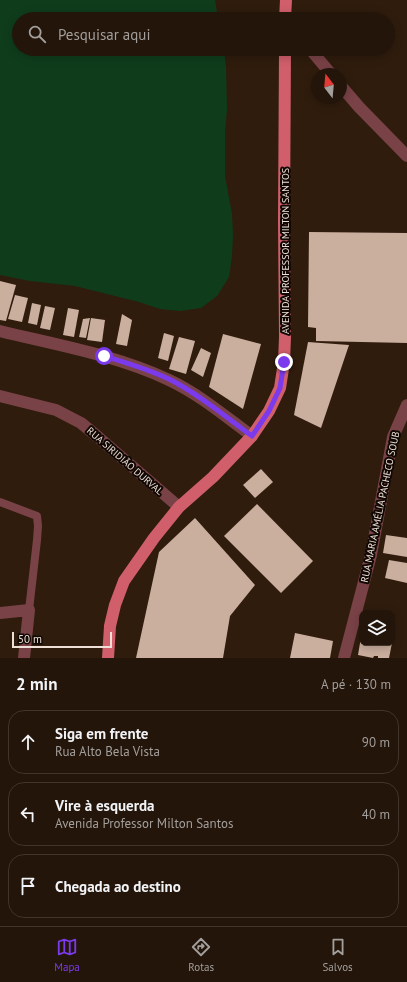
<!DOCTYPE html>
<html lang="pt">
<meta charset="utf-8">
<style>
body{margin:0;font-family:"PT Sans",sans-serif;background:#2b1e13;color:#f1f3f6}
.controls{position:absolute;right:12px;bottom:12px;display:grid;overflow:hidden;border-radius:8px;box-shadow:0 2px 10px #0003}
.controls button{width:36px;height:36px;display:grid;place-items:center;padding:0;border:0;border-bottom:1px solid #40342b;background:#23150a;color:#f1f3f6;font:20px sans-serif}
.compass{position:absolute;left:311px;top:68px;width:36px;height:36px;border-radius:50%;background:#23150a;box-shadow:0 2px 10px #0003;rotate:344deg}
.scale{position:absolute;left:12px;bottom:10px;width:100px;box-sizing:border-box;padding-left:4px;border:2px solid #eee0d7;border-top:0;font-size:11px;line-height:14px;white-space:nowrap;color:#eee0d7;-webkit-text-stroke:3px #110804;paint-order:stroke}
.stop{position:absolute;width:12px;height:12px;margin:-9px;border:3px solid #7c3aed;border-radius:50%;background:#fff}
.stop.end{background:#7c3aed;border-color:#fff;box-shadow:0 1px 4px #0008}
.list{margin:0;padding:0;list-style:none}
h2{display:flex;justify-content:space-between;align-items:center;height:52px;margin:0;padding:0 16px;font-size:17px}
h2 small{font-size:13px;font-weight:400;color:#a39f9c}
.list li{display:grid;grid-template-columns:26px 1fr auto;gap:12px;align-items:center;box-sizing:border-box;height:64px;margin:0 8px 8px;padding:0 8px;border:1px solid #40342b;border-radius:16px}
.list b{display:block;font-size:15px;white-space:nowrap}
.list p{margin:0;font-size:13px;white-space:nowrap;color:#a39f9c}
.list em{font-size:13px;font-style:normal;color:#a39f9c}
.icon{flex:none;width:22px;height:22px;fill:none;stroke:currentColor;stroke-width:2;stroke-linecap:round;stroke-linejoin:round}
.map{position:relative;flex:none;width:407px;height:658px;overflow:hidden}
.search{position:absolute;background:#23150a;box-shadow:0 2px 10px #0003;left:12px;right:12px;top:12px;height:44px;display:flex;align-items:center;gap:10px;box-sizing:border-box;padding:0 14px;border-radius:22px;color:#a39f9c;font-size:15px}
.sheet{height:268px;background:#23150a}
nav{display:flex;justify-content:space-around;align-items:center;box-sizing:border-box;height:56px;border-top:1px solid #40342b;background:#23150a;font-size:11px;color:#a39f9c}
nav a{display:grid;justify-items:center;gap:2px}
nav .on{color:#7c3aed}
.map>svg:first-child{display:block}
.green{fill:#0f3d1c}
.building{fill:#caae9e}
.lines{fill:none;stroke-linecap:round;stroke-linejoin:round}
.service{stroke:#794247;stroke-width:8}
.minor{stroke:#794247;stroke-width:12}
.primary{stroke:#d05f6b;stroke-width:12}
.route{stroke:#7c3aed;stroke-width:5}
.labels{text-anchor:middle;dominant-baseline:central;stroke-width:4;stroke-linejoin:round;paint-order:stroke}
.street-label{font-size:10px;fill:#eee0d7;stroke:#110804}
</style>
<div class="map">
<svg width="407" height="658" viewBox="0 0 407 658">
<rect width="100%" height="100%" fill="#2f1c0d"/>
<path class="green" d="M0,0H215L218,19H19V49H224L226,67L227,109L225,132V176L232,214L233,235L232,256L229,277L217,296L201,308L180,311L160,309L139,302L75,286L30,281L0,275Z"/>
<g class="building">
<path d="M309,232L407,233V343L316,341V328L308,327Z"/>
<path d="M0,281L16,285L6,321L0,320Z"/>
<path d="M15,295L28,298L22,322L8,319Z"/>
<path d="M32,303L41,305L37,325L28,323Z"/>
<path d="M45,306L55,308L50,330L40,328Z"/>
<path d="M68,308L79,310L74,337L63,335Z"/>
<path d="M122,314L132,320L127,346L116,344Z"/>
<path d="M90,318L86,338L79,337L83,319Z"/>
<path d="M91,318L105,320L102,342L87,340Z"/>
<path d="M164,333L174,336L168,361L158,358Z"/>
<path d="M223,334L261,344L243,409L209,387Z"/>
<path d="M179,337L195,341L186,374L169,369Z"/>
<path d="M308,342L349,345L321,428L294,415Z"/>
<path d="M201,348L211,353L203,377L191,370Z"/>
<path d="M261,469L273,482L255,498L243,485Z"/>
<path d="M257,504L313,561L281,593L224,536Z"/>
<path d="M195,518L255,585L230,616L223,658H136L159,552Z"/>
<path d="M386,535L407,538V557L383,553Z"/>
<path d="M389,560L407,563V583L385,578Z"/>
<path d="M295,633L333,641L330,658H290Z"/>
<path d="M361,637L362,638V643H377L381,644L382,643H392L389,658H378V656H374L373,658L358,655Z"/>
</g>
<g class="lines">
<path class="service" d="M0,502L37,516L38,526L37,540L29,610"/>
<g class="minor">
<path d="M310,49L331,74"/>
<path d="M341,86L359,107L407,156"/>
<path d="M0,331C57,345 116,355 169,380C199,394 226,417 252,436"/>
<path d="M0,396L56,410L81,423L98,437L179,507"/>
<path d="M0,613L29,610L24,658"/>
<path d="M344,658L371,555L393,437L407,405"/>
</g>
<g class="primary">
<path d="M285,19L286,0"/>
<path d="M108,658L110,626L115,605L124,581L154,538L179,507L213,477L252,436L269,411L280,388L284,362L285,337L284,221L285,49"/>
</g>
</g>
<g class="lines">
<path class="route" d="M104,356C127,363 149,369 171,380C200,395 226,417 252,436L269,411L280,388L284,362"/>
</g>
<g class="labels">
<g class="street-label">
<text transform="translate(285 251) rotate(-90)">AVENIDA PROFESSOR MILTON SANTOS</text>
<text transform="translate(125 461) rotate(41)">RUA SIRIDIÃO DURVAL</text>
<text transform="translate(380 507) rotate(-78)">RUA MARIA AMÉLIA PACHECO SOUB</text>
</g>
</g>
</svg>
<div class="controls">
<button><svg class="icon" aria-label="layers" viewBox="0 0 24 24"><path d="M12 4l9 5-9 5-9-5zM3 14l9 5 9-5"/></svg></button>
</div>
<svg class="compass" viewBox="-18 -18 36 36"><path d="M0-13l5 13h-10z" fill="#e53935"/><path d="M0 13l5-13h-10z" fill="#a39f9c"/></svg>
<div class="scale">50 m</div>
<div class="stop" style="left:104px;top:356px"></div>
<div class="stop end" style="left:284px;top:362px"></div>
<div class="search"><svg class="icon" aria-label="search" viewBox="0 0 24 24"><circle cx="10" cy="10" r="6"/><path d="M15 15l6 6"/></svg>Pesquisar aqui</div>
</div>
<section class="sheet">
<h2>2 min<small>A pé · 130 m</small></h2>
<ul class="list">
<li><svg class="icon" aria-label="ahead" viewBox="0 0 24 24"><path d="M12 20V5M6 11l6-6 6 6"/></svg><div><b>Siga em frente</b><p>Rua Alto Bela Vista</p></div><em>90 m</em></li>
<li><svg class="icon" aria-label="left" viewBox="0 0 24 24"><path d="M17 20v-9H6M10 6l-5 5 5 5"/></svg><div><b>Vire à esquerda</b><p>Avenida Professor Milton Santos</p></div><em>40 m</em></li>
<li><svg class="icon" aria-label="arrive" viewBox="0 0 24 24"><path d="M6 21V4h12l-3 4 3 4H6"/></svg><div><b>Chegada ao destino</b></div></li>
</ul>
</section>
<nav>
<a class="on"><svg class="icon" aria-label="map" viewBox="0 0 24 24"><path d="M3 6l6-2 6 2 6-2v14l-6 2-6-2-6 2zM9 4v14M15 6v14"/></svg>Mapa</a>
<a><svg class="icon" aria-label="directions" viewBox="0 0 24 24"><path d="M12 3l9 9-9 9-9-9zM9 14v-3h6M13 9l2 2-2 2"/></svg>Rotas</a>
<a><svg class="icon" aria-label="saved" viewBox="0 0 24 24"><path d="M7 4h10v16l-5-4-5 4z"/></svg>Salvos</a>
</nav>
